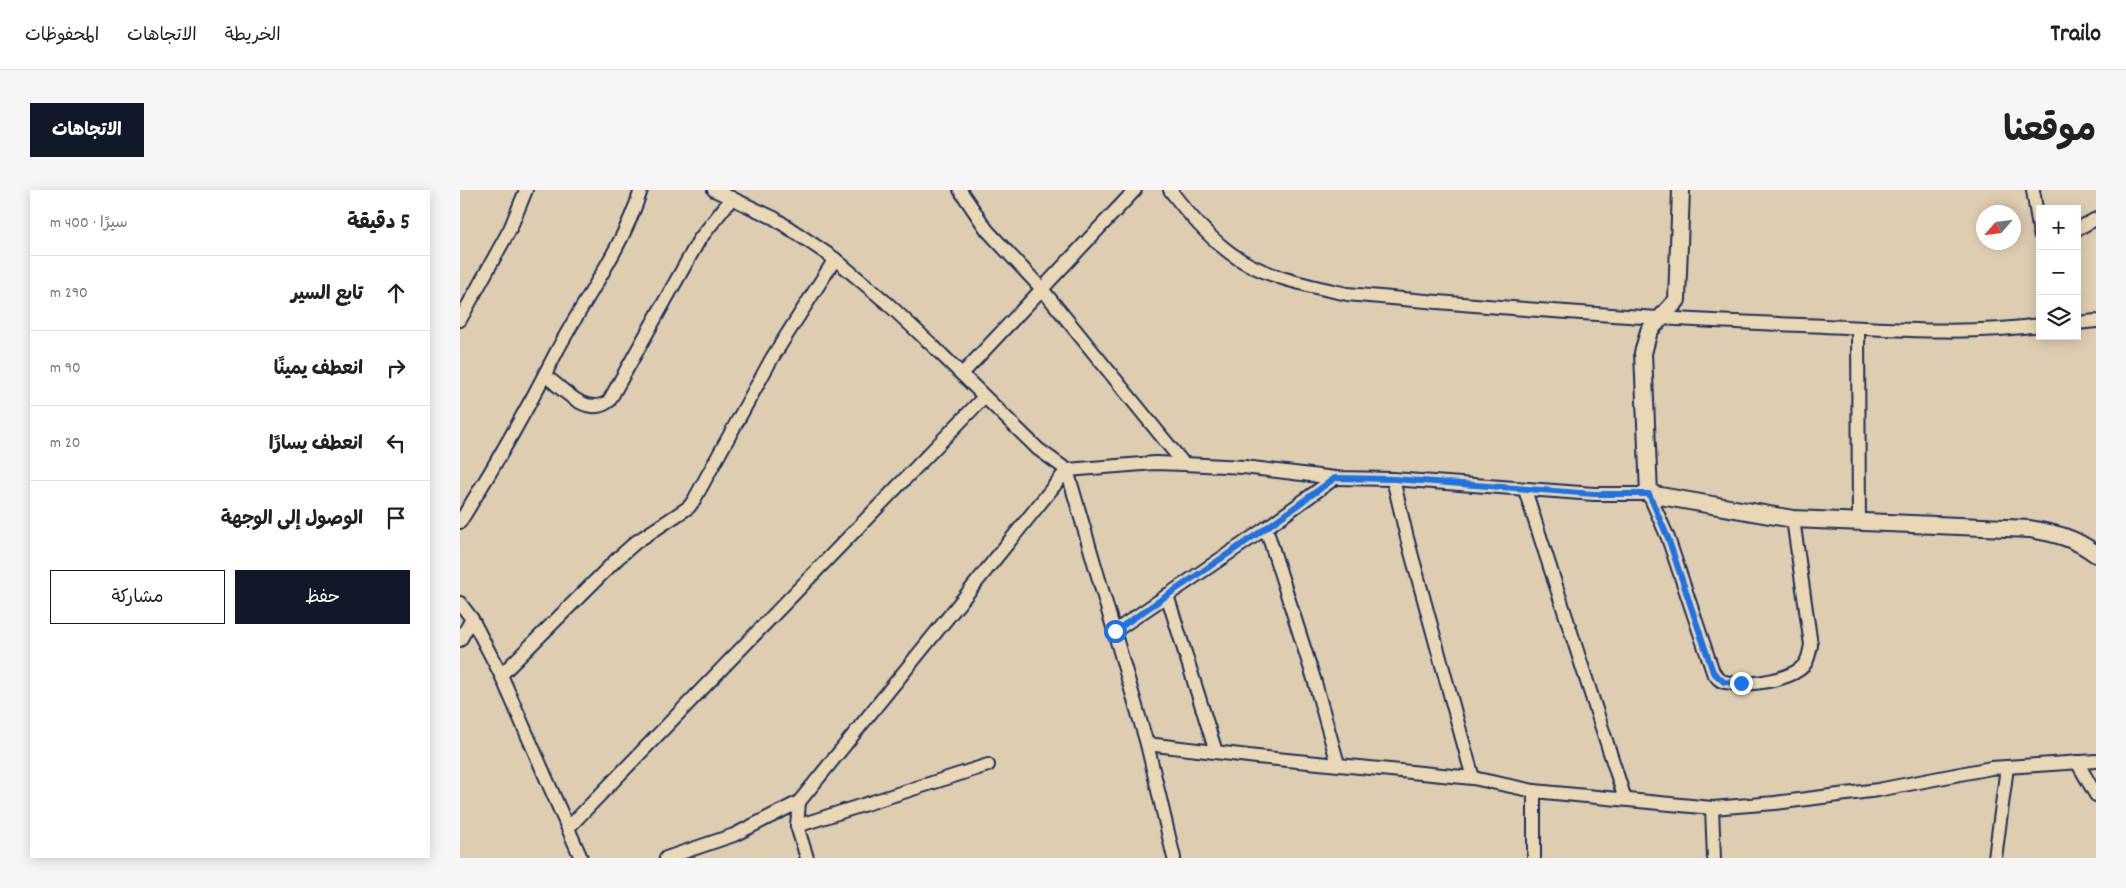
<!DOCTYPE html>
<html lang="ar">
<meta charset="utf-8">
<style>
body{margin:0;font-family:Dekko,"Playpen Sans Arabic",sans-serif;background:#f6f6f6;color:#202124;direction:rtl}
.controls{position:absolute;right:15px;top:15px;display:grid;overflow:hidden;border-radius:0px;box-shadow:0 2px 12px #0003}
.controls button{width:45px;height:45px;display:grid;place-items:center;padding:0;border:0;border-bottom:1px solid #e0e0e0;background:#fff;color:#202124;font:25px sans-serif}
.compass{position:absolute;left:1516px;top:15px;width:45px;height:45px;border-radius:50%;background:#fff;box-shadow:0 2px 12px #0003;rotate:242deg}
.stop{position:absolute;width:15px;height:15px;margin:-11px;border:4px solid #1a73e8;border-radius:50%;background:#fff}
.stop.end{background:#1a73e8;border-color:#fff;box-shadow:0 1px 5px #0008}
.list{margin:0;padding:0;list-style:none}
h2{display:flex;justify-content:space-between;align-items:center;height:65px;margin:0;padding:0 20px;font-size:21px}
h2 small{font-size:16px;font-weight:400;color:#757577}
.list li{display:grid;grid-template-columns:32px 1fr auto;gap:15px;align-items:center;box-sizing:border-box;height:75px;padding:0 20px;border-top:1px solid #e0e0e0}
.list b{display:block;font-size:19px;white-space:nowrap}
.list em{font-size:16px;font-style:normal;color:#757577}
.actions{display:flex;gap:10px;padding:15px 20px}
.actions a{flex:1;padding:11px 0;border:1px solid #111827;border-radius:0px;text-align:center;font-size:18px;color:#111827}
.actions .main{background:#111827;color:#fff}
.icon{flex:none;width:28px;height:28px;fill:none;stroke:currentColor;stroke-width:2;stroke-linecap:round;stroke-linejoin:round}
.map{position:relative;flex:none;width:1636px;height:668px;overflow:hidden;direction:ltr;border-radius:0px}
header{display:flex;align-items:center;gap:30px;box-sizing:border-box;height:70px;padding:0 25px;background:#fff;border-bottom:1px solid #e0e0e0}
header strong{font-size:24px}
nav{display:flex;gap:28px;margin-inline-start:auto;font-size:18px}
.intro{display:flex;align-items:center;justify-content:space-between;box-sizing:border-box;height:120px;padding:0 30px}
h1{margin:0;font-size:35px}
.button{padding:12px 22px;border-radius:0px;background:#111827;color:#fff;font-size:18px;font-weight:700}
main{display:flex;gap:30px;padding:0 30px}
aside{flex:1;background:#fff;border-radius:0px;box-shadow:0 2px 12px #0003}
.map>svg:first-child{display:block}
.lines{fill:none;stroke-linecap:round;stroke-linejoin:round}
.minor-casing{stroke:#1b2f5e;stroke-width:16}
.tertiary-casing{stroke:#1b2f5e;stroke-width:20}
.minor{stroke:#ead7b5;stroke-width:12}
.tertiary{stroke:#ead7b5;stroke-width:16}
.route{stroke:#1a73e8;stroke-width:6}
</style>
<header>
<strong>Trailo</strong>
<nav><a>الخريطة</a><a>الاتجاهات</a><a>المحفوظات</a></nav>
</header>
<div class="intro"><h1>موقعنا</h1><a class="button">الاتجاهات</a></div>
<main>
<div class="map">
<svg width="1636" height="668" viewBox="0 0 1636 668">
<rect width="100%" height="100%" fill="#decdb0"/>
<filter id="ink" filterUnits="userSpaceOnUse"><feTurbulence type="fractalNoise" baseFrequency=".02" numOctaves="2"/><feDisplacementMap in="SourceGraphic" scale="10" xChannelSelector="R" yChannelSelector="G"/><feConvolveMatrix kernelMatrix="1 2 1 2 8 2 1 2 1" color-interpolation-filters="sRGB"/></filter>
<g filter="url(#ink)">
<g class="lines">
<g class="minor-casing">
<g id="minor">
<path d="M254,0L314,28L375,69L427,113L473,156L578,259L607,280L695,273L724,274L784,277L875,288L933,289L1134,304H1189L1208,348L1253,482C1256,486 1259,491 1265,492C1284,497 1324,491 1340,479C1348,473 1349,464 1351,455L1333,329"/>
<path d="M500,0L527,40L582,99L724,274"/>
<path d="M710,0C726,21 744,42 765,59C798,86 846,95 887,104C1038,118 1190,129 1342,135C1419,138 1504,146 1580,135"/>
<path d="M1573,0L1580,44"/>
<path d="M1617,39L1636,29"/>
<path d="M0,130L50,39L66,0"/>
<path d="M1617,133L1636,131"/>
<path d="M1398,138L1399,331"/>
<path d="M502,184L675,0"/>
<path d="M86,186C103,199 127,228 149,211L239,50L272,8"/>
<path d="M607,280L687,554L714,668"/>
<path d="M933,289L947,348L1013,588"/>
<path d="M1065,300L1165,609"/>
<path d="M0,332C35,276 68,218 98,159C126,107 163,57 181,0"/>
<path d="M806,338L854,489L878,574"/>
<path d="M707,405L756,562"/>
<path d="M0,413L12,429L41,485L121,668"/>
<path d="M655,441L806,338L875,288"/>
<path d="M0,450L12,429"/>
<path d="M41,485L158,368L176,352L229,317L234,310L312,168L375,69"/>
<path d="M687,554L797,567L1013,588L1074,601L1252,618L1315,613L1418,600L1531,578L1636,571"/>
<path d="M1617,572L1636,605"/>
<path d="M1252,618L1254,668"/>
<path d="M337,636L528,575"/>
<path d="M108,638L524,207"/>
<path d="M206,668L274,645L339,612"/>
<path d="M347,668L337,636L339,612L607,280"/>
<path d="M1074,668V601"/>
<path d="M1535,668L1547,577"/>
</g>
</g>
<g class="tertiary-casing">
<path id="tertiary" d="M1221,0L1217,110L1189,141L1183,163L1189,304L1333,329L1570,339C1597,344 1613,347 1636,364"/>
</g>
<use href="#minor" class="minor"/>
<use href="#tertiary" class="tertiary"/>
</g>
</g>
<g class="lines" filter="url(#ink)">
<path class="route" d="M655,441L806,338L875,288L934,289L1134,304H1189L1208,348L1253,482L1264,492L1281,493"/>
</g>
</svg>
<div class="controls">
<button>+</button>
<button>−</button>
<button><svg class="icon" aria-label="layers" viewBox="0 0 24 24"><path d="M12 4l9 5-9 5-9-5zM3 14l9 5 9-5"/></svg></button>
</div>
<svg class="compass" viewBox="-18 -18 36 36"><path d="M0-13l5 13h-10z" fill="#e53935"/><path d="M0 13l5-13h-10z" fill="#757577"/></svg>
<div class="stop" style="left:655px;top:441px"></div>
<div class="stop end" style="left:1281px;top:493px"></div>
</div>
<aside>
<h2>5 دقيقة<small>سيرًا · 400 m</small></h2>
<ul class="list">
<li><svg class="icon" aria-label="ahead" viewBox="0 0 24 24"><path d="M12 20V5M6 11l6-6 6 6"/></svg><div><b>تابع السير</b></div><em>290 m</em></li>
<li><svg class="icon" aria-label="right" viewBox="0 0 24 24"><path d="M7 20v-9h11M14 6l5 5-5 5"/></svg><div><b>انعطف يمينًا</b></div><em>90 m</em></li>
<li><svg class="icon" aria-label="left" viewBox="0 0 24 24"><path d="M17 20v-9H6M10 6l-5 5 5 5"/></svg><div><b>انعطف يسارًا</b></div><em>20 m</em></li>
<li><svg class="icon" aria-label="arrive" viewBox="0 0 24 24"><path d="M6 21V4h12l-3 4 3 4H6"/></svg><div><b>الوصول إلى الوجهة</b></div></li>
</ul>
<div class="actions"><a class="main">حفظ</a><a>مشاركة</a></div>
</aside>
</main>
